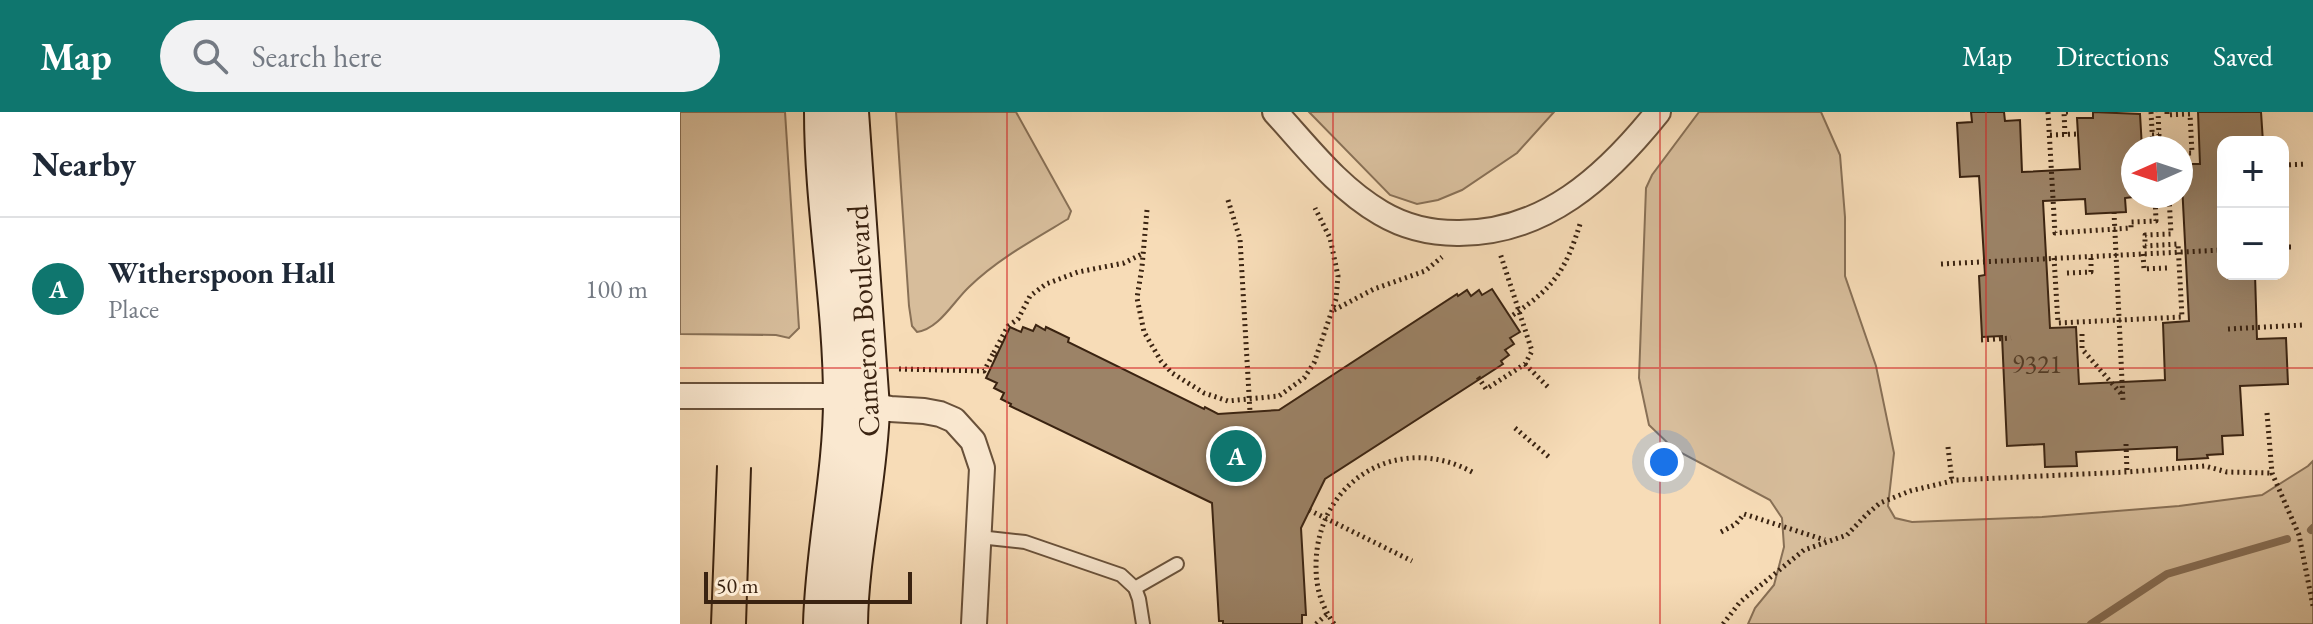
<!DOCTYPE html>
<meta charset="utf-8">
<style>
body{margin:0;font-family:"EB Garamond",serif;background:#f2f2f3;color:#1f2937}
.controls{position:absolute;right:24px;top:24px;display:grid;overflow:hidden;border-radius:16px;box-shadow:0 8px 32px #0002}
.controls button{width:72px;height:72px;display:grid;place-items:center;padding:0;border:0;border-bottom:2px solid #e0e1e3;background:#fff;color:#1f2937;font:40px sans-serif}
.compass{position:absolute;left:1441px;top:24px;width:72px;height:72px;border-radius:50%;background:#fff;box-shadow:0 8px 32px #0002;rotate:267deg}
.scale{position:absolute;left:24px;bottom:20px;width:208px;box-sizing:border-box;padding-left:8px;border:4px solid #3a2311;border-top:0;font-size:22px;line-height:28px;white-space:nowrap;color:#3a2311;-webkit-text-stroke:6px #fae8d0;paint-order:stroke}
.you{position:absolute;left:984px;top:350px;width:28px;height:28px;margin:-20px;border:6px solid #fff;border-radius:50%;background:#1a73e8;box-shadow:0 0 0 12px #1a73e833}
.badge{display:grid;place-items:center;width:52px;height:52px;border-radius:50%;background:#0f766e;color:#fff;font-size:26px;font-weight:700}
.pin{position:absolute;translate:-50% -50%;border:4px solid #fff;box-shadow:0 2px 8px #0006}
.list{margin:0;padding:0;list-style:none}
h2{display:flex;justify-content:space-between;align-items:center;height:104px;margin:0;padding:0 32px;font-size:34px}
h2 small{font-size:26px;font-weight:400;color:#747a83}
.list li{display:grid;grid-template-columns:52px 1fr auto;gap:24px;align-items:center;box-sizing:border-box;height:144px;padding:0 32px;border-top:2px solid #e0e1e3}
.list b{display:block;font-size:30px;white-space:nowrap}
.list p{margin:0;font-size:26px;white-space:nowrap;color:#747a83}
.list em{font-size:26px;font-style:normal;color:#747a83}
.icon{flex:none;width:44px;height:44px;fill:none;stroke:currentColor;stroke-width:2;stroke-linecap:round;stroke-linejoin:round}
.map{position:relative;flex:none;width:1633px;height:512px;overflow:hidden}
header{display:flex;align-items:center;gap:48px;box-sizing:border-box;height:112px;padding:0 40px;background:#0f766e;color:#fff}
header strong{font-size:38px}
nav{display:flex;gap:44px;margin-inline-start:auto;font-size:28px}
.search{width:560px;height:72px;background:#f2f2f3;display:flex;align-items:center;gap:20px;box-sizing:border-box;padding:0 28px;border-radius:44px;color:#747a83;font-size:30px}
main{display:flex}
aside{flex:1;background:#fff}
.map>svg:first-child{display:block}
.green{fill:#d7bd9b;stroke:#887056;stroke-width:2}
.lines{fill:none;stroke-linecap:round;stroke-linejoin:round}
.stream{stroke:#856c53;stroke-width:8}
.building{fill:#9c8367;stroke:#3a2311;stroke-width:2}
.lane-casing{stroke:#69513a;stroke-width:16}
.street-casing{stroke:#69513a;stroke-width:28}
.secondary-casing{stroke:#3a2311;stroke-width:38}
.path{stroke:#3a2311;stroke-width:5;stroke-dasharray:2 4;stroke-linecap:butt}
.lane{stroke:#fae8d0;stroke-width:12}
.street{stroke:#fae8d0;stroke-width:24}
.secondary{stroke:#fae8d0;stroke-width:34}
.tram{stroke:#3a2311;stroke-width:2}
.grid{fill:none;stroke:#d62828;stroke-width:2;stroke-opacity:0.55}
.labels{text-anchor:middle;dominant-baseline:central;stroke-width:7;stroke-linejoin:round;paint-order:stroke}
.number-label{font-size:26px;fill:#523b26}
.street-label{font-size:30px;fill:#3a2311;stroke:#fae8d0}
</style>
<header>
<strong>Map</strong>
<div class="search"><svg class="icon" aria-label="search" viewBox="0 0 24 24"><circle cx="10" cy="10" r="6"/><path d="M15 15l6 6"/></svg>Search here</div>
<nav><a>Map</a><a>Directions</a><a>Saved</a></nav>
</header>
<main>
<aside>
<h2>Nearby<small></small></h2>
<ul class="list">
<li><span class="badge">A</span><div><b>Witherspoon Hall</b><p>Place</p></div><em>100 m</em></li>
</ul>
</aside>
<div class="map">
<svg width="1633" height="512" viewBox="0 0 1633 512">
<rect width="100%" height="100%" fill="#f7dcb7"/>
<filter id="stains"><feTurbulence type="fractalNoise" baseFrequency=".0025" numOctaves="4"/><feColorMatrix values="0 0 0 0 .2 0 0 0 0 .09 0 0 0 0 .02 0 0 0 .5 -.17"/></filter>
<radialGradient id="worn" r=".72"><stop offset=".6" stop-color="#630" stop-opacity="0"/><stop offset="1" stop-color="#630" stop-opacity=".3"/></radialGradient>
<g class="green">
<path d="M0,0H105L119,216L109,226L96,223L0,222Z"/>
<path d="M216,0H336L391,99L388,107C353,128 318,147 289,175C273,190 259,217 237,220L232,214L229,194Z"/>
<path d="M629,0H874L837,41L782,78L758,88L737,92L710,83Z"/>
<path d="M1019,0H1141L1160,43L1165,105V164L1196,254L1214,341L1208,394L1215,406L1232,410L1362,405L1499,394L1582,383L1628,354L1633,349V512H1068L1075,496L1094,473L1104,435L1102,406L1090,388L994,337L969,313L959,266L966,76L972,63Z"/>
</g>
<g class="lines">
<g class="stream">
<path d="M1631,418L1633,416"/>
<path d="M1411,512L1487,462L1607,427"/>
</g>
</g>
<g class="building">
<path d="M1291,0H1324L1325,9L1340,8L1342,60L1400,57L1397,6H1413V0L1460,2L1462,36H1453V85L1445,86L1446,100L1406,102L1405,87L1363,89L1370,216L1396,215L1399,272L1485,268L1483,211L1509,209L1501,52H1520L1518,0H1581L1583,30H1543V162H1575L1577,227L1606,226L1608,272L1560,274L1563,323L1542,324L1543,342L1527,343L1528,346L1497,348V335L1396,340L1397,354L1365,355L1364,332L1327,334L1322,224L1302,225L1299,164L1305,163L1299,64L1280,65L1277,11L1292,10Z"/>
<path d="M812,177L840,220L830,226L834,232L825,238L829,243L821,249L823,252L645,367L621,416L626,503H622V512H543V509H539L532,391L330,294L331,292L321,287L324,281L314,276L317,271L306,266L330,215L341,220L343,215L353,219L356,213L365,218L366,215L389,226L388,230L524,297L525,295L538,302L599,298L777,182L778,184L787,178L791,184L799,178L802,183Z"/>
</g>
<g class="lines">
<g class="lane-casing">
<g id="lane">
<path d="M299,425L345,430L441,463L455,476L459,487L463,512"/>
<path d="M455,476L497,452"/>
</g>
</g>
<g class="street-casing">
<g id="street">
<path d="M595,0C628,36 658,76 701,101C723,114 750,121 777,121C864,122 926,65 978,0"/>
<path d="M0,284H152L210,297L244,299L260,302L274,308L293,329L302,356L294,512"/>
</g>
</g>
<g class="secondary-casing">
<g id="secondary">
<path d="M141,512C143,436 161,362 161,287C161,191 142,96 142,0"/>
<path d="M170,512C171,440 190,368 192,296L171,0"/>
</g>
</g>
<g class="path">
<path d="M1368,0L1375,121L1451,116V110L1476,109L1475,84"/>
<path d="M1471,0L1473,36"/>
<path d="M1487,0V3L1510,2L1512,41H1501"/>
<path d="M1385,22L1384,0H1391"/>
<path d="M1370,23L1398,22"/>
<path d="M1472,23H1479L1478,0"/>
<path d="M1603,53L1627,52"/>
<path d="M548,88L560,127L570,300"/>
<path d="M467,98L462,155L457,186L464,220L481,249L492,261L524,281L548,289L599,284L624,266L634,251L656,187L658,164L650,126L635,96"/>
<path d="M1434,100L1443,290"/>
<path d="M1603,135H1611"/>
<path d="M1463,142L1464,157L1487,156"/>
<path d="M1374,146L1378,211L1502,205L1498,132L1465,134V123L1491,122L1489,84"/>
<path d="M1261,152L1543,138"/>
<path d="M1387,161L1411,160V145"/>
<path d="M654,198L694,177L745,159L762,145"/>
<path d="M833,203C876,174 886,157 901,109"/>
<path d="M1548,217L1623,213"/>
<path d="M1402,222V237L1443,284"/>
<path d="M1301,228L1331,226"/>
<path d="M317,244L313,242L328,214L338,207L350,184L366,172L398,160L444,151L462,142"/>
<path d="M845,252L869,276"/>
<path d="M219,257L304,259L313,242"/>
<path d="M798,265L806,277L845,252L852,239L820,141"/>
<path d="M1587,301L1592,361L1619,423L1633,494"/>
<path d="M835,316L869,345"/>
<path d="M1446,332L1447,360"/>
<path d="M1268,335L1272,369"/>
<path d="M629,398L732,449"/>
<path d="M1041,420L1056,412L1064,402L1145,428"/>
<path d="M636,512L647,502"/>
<path d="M654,512C641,493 636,476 636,454C636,368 720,319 794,361"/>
<path d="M1043,512L1060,490L1124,438L1167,423L1187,402L1200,391L1230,379L1276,368L1447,360L1525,354L1547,360L1592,361"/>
</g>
<use href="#lane" class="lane"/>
<use href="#street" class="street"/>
<use href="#secondary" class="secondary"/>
<g class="tram">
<path d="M31,512L37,354"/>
<path d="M66,512L71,356"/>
</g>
</g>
<path class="grid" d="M327,0V512M653,0V512M980,0V512M1306,0V512M0,256H1633"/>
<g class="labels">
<g class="number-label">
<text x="1357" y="252">9321</text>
</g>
<g class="street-label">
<text transform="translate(183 209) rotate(-93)">Cameron Boulevard</text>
</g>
</g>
<rect width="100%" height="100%" filter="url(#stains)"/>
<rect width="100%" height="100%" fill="url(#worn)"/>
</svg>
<div class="controls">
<button>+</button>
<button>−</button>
</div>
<svg class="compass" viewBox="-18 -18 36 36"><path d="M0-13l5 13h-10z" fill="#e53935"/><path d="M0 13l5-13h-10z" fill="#747a83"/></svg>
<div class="scale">50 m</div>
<div class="you"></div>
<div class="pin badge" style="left:556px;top:344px">A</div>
</div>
</main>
